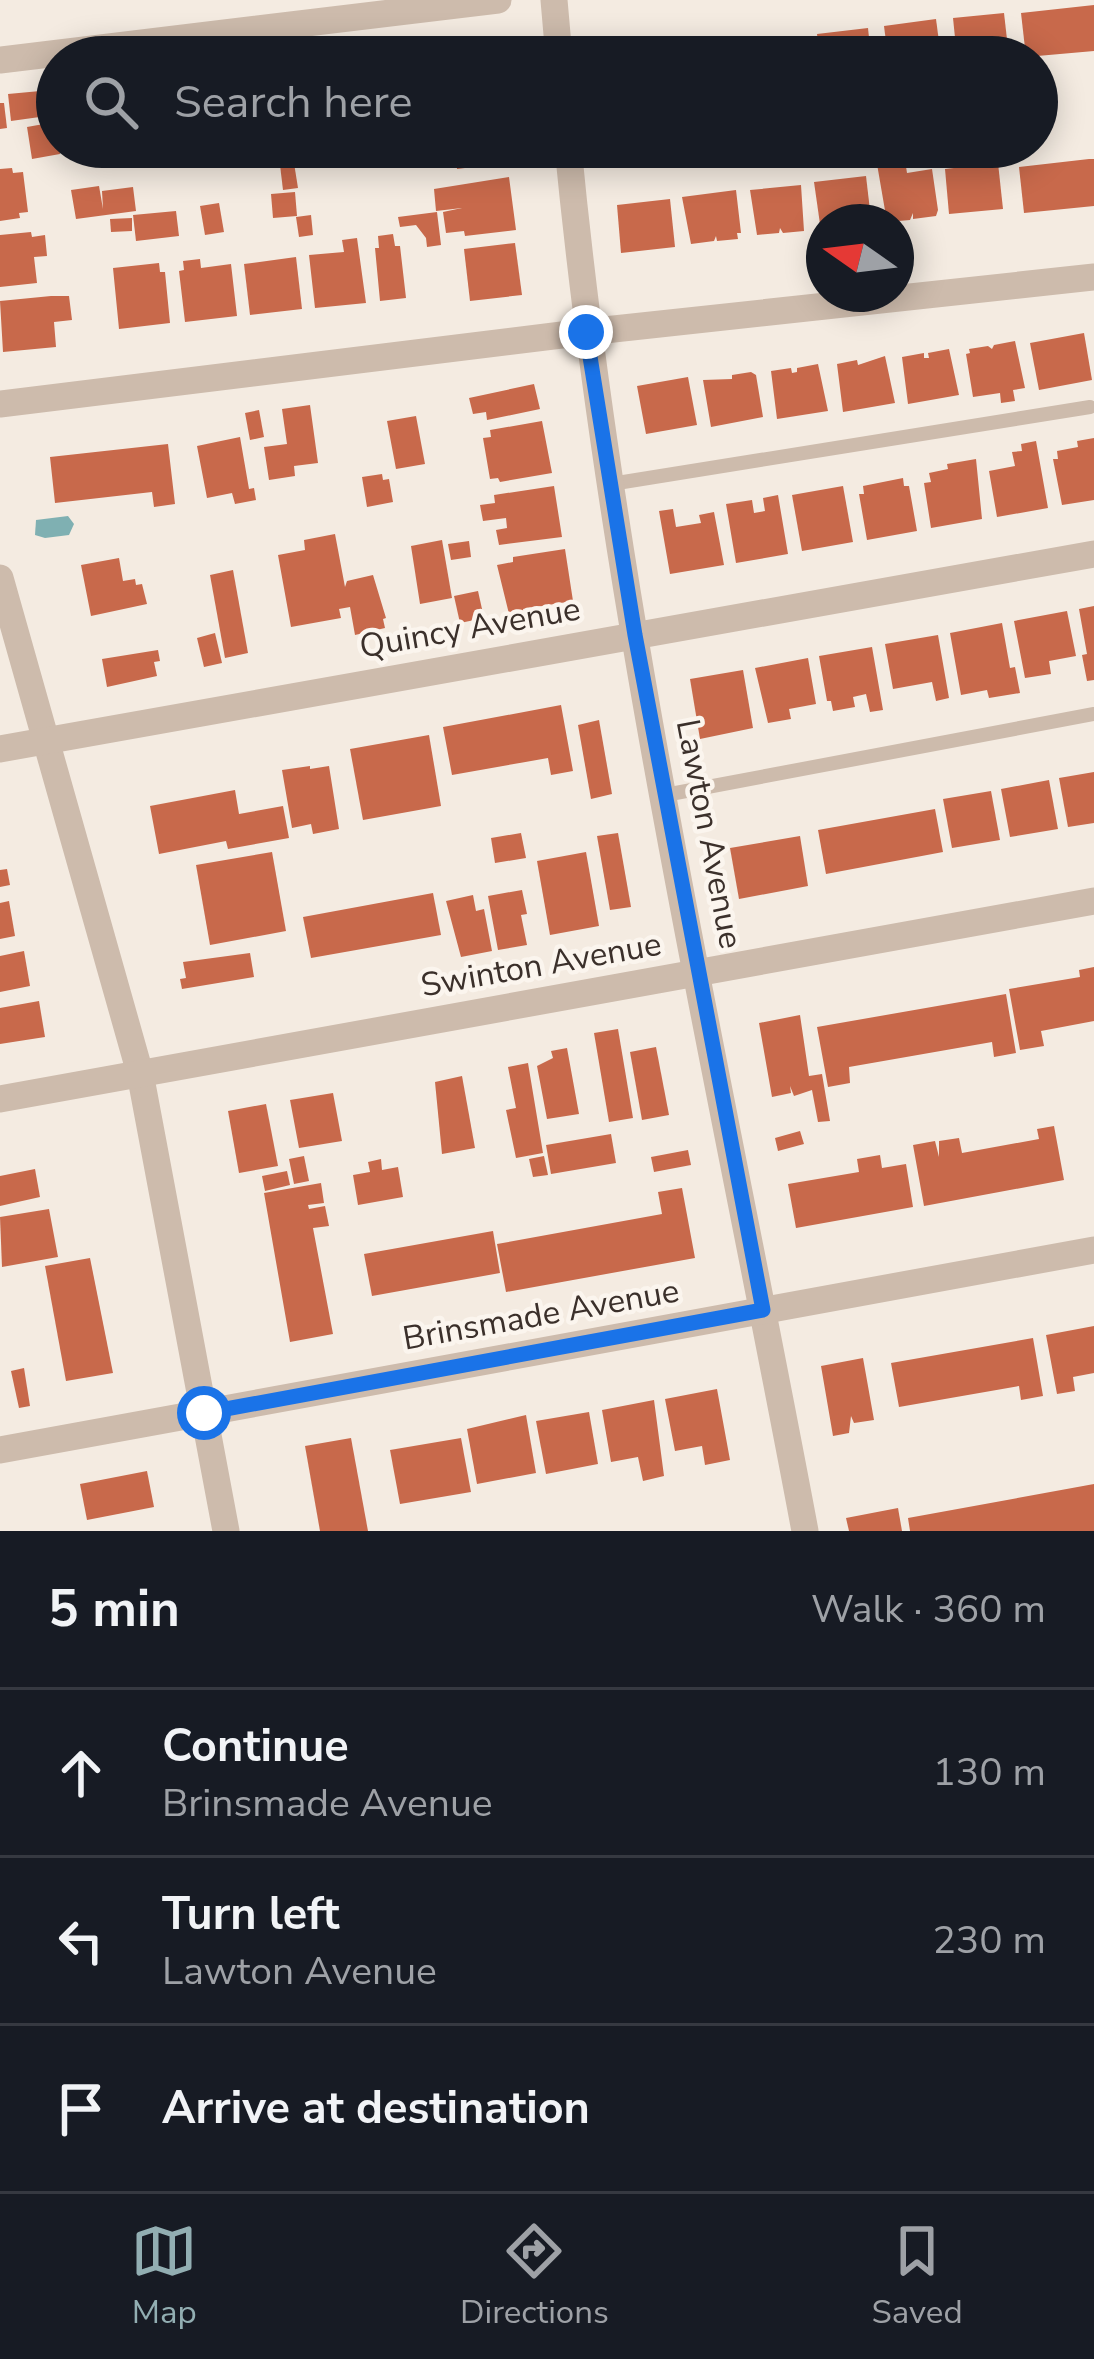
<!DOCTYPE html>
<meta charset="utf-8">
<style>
body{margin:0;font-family:"Nunito Sans",sans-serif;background:#242831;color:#f1f3f6}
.compass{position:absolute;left:806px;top:204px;width:108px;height:108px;border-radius:50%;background:#171b24;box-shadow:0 6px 30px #0003;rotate:284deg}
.stop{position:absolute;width:36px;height:36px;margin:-27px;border:9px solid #1a73e8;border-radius:50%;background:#fff}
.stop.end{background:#1a73e8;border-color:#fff;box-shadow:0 3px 12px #0008}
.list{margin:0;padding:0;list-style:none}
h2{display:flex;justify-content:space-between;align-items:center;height:156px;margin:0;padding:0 48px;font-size:51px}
h2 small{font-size:39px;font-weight:400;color:#9ea1a6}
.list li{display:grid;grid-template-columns:78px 1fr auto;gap:36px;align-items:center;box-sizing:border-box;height:168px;padding:0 48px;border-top:3px solid #363941}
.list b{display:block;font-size:45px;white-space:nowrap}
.list p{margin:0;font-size:39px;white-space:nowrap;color:#9ea1a6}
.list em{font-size:39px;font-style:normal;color:#9ea1a6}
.icon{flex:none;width:66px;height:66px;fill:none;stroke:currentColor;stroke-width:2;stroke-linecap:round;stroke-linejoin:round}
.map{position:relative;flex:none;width:1094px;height:1531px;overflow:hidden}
.search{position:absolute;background:#171b24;box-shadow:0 6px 30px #0003;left:36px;right:36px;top:36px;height:132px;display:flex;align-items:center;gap:30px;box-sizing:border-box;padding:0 42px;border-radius:66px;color:#9ea1a6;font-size:45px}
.sheet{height:660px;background:#171b24}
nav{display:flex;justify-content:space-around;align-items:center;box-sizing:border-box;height:168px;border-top:3px solid #363941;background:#171b24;font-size:33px;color:#9ea1a6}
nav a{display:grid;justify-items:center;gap:6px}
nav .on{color:#92aeb2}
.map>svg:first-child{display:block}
.water{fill:#7fb0b2}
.building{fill:#c8694b}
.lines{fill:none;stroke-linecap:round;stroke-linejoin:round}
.lane{stroke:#cdbbac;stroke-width:14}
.street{stroke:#cdbbac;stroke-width:27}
.route{stroke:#1a73e8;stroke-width:15}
.labels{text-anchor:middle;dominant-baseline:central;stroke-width:9;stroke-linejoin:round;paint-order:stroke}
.street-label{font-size:33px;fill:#3b302b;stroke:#fbf5ee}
</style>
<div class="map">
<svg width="1094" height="1531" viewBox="0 0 1094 1531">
<rect width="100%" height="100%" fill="#f4ebe1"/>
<path class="water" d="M68,516L74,524L69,535L45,538L35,535L36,520Z"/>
<g class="building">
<path d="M1094,5V51L1026,57L1021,13Z"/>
<path d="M1004,13L1009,57H957L953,18Z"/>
<path d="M936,19L941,57H888L884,26Z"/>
<path d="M868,28L871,57H820L817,34Z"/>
<path d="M799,37L801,57H649L648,54Z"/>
<path d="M499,46L500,57H446V53Z"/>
<path d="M51,90L54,115L11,121L8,94Z"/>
<path d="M0,103H4L7,128L0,129Z"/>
<path d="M55,122L60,154L32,159L27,127Z"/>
<path d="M70,147H119L121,162L98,164L97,151L71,154Z"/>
<path d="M136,147H154L156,161L138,164Z"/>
<path d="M455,147H509L511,162L457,169Z"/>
<path d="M616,147H643V153L617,155Z"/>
<path d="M1089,159H1094V206L1024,213L1019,167Z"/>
<path d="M905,160L907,173L932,169L938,210L936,216L913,219V213L910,220L887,222L877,164Z"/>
<path d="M294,163L298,188L283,190L280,165Z"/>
<path d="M998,163L1003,209L949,214L945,169Z"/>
<path d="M12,168L13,173L23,172L28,212L19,213L20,218L0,221V169Z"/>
<path d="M866,176L871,219L820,224L814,182Z"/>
<path d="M509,177L516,230L465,236L464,231L446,233L443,212L462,208L436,211L434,189Z"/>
<path d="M801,185L804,231L783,233L780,228L779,233L757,235L750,190Z"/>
<path d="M99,186L103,209L102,191L133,187L136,211L76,219L71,190Z"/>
<path d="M736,190L741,233H737L738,239L717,241L716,236L714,241L691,244L682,197Z"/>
<path d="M295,192L297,216L273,218L271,194Z"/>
<path d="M670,199L675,247L621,253L617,205Z"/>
<path d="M219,203L224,232L205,235L200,206Z"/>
<path d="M176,211L179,236L136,241L133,215Z"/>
<path d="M437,212L441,245L427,247L426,238L416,225L400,227L398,217Z"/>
<path d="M311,215L313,235L299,237L296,217Z"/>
<path d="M132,218V231L111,232L110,219Z"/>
<path d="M31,232L32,237L45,235L47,256L34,257L37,283L0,287V235Z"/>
<path d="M393,234L395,246H400L406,298L380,301L375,248H379L378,236Z"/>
<path d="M357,238L366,303L315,308L309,255L344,252L342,240Z"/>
<path d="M515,243L522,295L470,301L464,249Z"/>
<path d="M296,257L302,309L250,315L244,264Z"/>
<path d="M200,259L201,268L231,264L237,316L185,322L179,271L184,270L183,261Z"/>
<path d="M159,263L160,272H165L170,323L119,329L113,268Z"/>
<path d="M51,296H69L72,320L54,322L56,347L3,352L0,301Z"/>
<path d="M1084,333L1092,380L1039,390L1030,343Z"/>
<path d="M1015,341L1025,388L1013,390L1015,401L1001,403L1000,393L973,397L966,354L970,353L969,349L988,346L992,349L994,345Z"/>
<path d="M949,349L959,395L908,404L902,357L924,353V358H929L928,353Z"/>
<path d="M885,356L895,403L843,412L837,364L857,360L858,365Z"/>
<path d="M818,364L828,411L777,419L771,371L791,368L792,373L797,372V368Z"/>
<path d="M751,372L756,375L763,417L711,427L703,380L732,379V375Z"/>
<path d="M688,377L697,425L646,434L637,386Z"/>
<path d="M534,384L540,409L487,420L486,412L473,414L469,398Z"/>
<path d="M310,405L318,463L294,466L295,476L269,480L264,447L287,444L282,409Z"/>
<path d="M259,410L264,437L250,440L245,413Z"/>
<path d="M416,416L425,464L396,469L387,421Z"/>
<path d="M542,421L552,473L500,482L498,478L490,479L483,438L491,437L490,430Z"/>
<path d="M240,437L249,489L254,488L256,500L235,504L232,493L207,498L197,446Z"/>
<path d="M1094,438V500L1062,505L1053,459H1058L1057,451L1078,447L1077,441Z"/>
<path d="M1036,441L1048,508L997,517L989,471L1015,466L1012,452L1022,451L1021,444Z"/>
<path d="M168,444L175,504L154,507L152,492L55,503L50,457Z"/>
<path d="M976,459L982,519L931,528L924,483L931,482L929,473L948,469L947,464Z"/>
<path d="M382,474L383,480L389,479L393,502L367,507L362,477Z"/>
<path d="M903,478L904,486H909L917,531L867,540L859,494H864L863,486Z"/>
<path d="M554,486L562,537L499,545L496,530L507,528L506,518L483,521L480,505L495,503L494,495Z"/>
<path d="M843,486L853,542L802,551L792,495Z"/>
<path d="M778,495L788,554L736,563L726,504L752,500L754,513L765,511L763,498Z"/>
<path d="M673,509L676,527L701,523L699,515L714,512L724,565L670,574L659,511Z"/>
<path d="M335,534L345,587L347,581L373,575L386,618L383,619L385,628L355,635L350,607L339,609L341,618L291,627L278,555L305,550L304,540Z"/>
<path d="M442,540L452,598L420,604L411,546Z"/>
<path d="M469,541L471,557L451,560L448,544Z"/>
<path d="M565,549L573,601L523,609L524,616L510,618L497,565L513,562V557Z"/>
<path d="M119,558L123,581L135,579L136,585L142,584L147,604L91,616L81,565Z"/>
<path d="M233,570L248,653L225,658L210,575Z"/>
<path d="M478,591L484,618L460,623L454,596Z"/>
<path d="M1094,606V680L1087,681L1082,655L1087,654L1079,609Z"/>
<path d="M1067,611L1076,656L1049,661L1051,674L1025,678L1014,621Z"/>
<path d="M1002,623L1010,668L1015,667L1020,693L989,698L987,690L961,695L950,633Z"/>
<path d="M215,633L222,663L204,667L197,638Z"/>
<path d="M938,635L949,698L936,701L932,682L893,689L885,644Z"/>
<path d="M872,647L883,710L870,712L866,694L853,697L855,707L833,711L831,701H827L819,656Z"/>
<path d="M158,650L160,661L154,662L157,676L107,687L102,659Z"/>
<path d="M808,658L816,704L789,709L791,719L768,723L755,668Z"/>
<path d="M743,670L753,728L700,739L690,679Z"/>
<path d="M561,705L573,771L551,775L548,758L452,775L443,727Z"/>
<path d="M599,720L612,794L591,799L578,725Z"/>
<path d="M429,735L441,806L363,820L350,749Z"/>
<path d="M310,766V769L329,766L339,829L313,834L311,824L292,828L282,770Z"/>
<path d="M1094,772V823L1068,827L1059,778Z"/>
<path d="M1049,780L1058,829L1010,837L1001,789Z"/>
<path d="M235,790L239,814L283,806L289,838L228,849L226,841L159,854L150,806Z"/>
<path d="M991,791L1000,840L952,848L943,799Z"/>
<path d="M935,809L943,852L826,874L818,830Z"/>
<path d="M521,833L526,858L495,863L491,838Z"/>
<path d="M618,833L631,907L610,910L597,836Z"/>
<path d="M800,836L808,886L739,899L730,848Z"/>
<path d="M272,852L286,931L210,945L196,865Z"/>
<path d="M586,852L599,926L550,935L537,861Z"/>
<path d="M7,869L10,885L0,887V870Z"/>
<path d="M522,890L527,914L521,915L527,945L498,950L488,896Z"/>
<path d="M433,893L441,935L311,958L303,917Z"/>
<path d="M473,895L476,911L484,909L492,951L461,957L446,901Z"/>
<path d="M9,901L15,936L0,939V903Z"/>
<path d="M24,951L30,986L0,992V956Z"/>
<path d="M250,953L254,977L182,989L180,979L186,978L183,962Z"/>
<path d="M1094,967V1021L1041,1031L1044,1046L1020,1050L1009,989L1080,977L1079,970Z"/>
<path d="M1006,994L1016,1053L994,1057L992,1042L849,1067L850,1083L828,1087L817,1027Z"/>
<path d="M39,1001L45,1037L0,1044V1008Z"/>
<path d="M800,1015L809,1076L822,1074L830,1121L818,1122L812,1090L794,1096L790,1086L791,1093L772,1097L759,1023Z"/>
<path d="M618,1029L633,1118L609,1122L594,1033Z"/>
<path d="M656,1047L669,1115L642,1120L630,1052Z"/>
<path d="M567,1048L579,1114L547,1119L537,1066L553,1058L551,1051Z"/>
<path d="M528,1063L543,1153L516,1158L506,1110L516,1108L508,1067Z"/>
<path d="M462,1076L475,1148L442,1154L435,1082Z"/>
<path d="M333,1093L342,1141L299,1148L290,1100Z"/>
<path d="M266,1104L278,1166L239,1173L228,1111Z"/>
<path d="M1054,1126L1064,1180L924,1206L913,1145L935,1141L939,1157V1141L959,1138L962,1153L1039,1139L1037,1129Z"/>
<path d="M800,1131L804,1144L778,1151L775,1138Z"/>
<path d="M611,1134L616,1163L551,1174L546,1145Z"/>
<path d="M688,1150L691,1165L654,1172L651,1157Z"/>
<path d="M880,1155L882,1168L906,1164L913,1207L796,1228L788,1184L859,1172L857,1159Z"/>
<path d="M304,1156L309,1181L294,1184L289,1159Z"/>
<path d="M544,1156L548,1175L533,1177L529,1159Z"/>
<path d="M381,1159L382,1170L398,1167L403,1197L358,1205L353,1175L370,1172L368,1162Z"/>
<path d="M35,1169L40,1197L0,1206V1176Z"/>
<path d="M287,1171L290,1185L265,1191L262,1176Z"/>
<path d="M321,1183L324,1203L308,1205L309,1209L325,1206L329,1226L313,1228L333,1334L290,1342L264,1193Z"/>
<path d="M682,1188L695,1258L506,1292L497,1244L662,1214L658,1192Z"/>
<path d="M49,1209L58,1257L2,1267L0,1217Z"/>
<path d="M493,1231L500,1273L372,1296L364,1254Z"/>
<path d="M90,1258L113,1373L66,1381L45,1266Z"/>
<path d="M1094,1326V1373L1073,1377L1075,1391L1057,1394L1046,1335Z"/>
<path d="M1033,1338L1043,1396L1021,1400L1019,1386L899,1407L891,1363Z"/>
<path d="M863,1358L874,1420L854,1423L851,1416L849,1433L833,1436L821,1366Z"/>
<path d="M24,1368L30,1406L19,1408L11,1371Z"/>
<path d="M717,1389L730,1460L705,1465L702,1446L675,1451L665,1399Z"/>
<path d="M654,1400L664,1476L643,1481L638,1457L611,1462L602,1410Z"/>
<path d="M589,1412L598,1464L546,1474L536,1421Z"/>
<path d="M526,1415L536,1473L477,1484L467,1429Z"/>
<path d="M351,1438L368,1531H320L305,1446Z"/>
<path d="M461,1438L471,1492L400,1504L390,1450Z"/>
<path d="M147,1471L154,1507L87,1520L80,1484Z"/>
<path d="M1094,1484V1531H910L908,1518Z"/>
<path d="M898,1508L902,1531H849L846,1518Z"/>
</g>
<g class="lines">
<g class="lane">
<path d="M611,484L1090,407"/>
<path d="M665,795L1094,714"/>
</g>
<g class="street">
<path d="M554,0L559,57"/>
<path d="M0,60L498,0"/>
<path d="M568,147C613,613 719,1072 805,1531"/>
<path d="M0,404L586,332L1094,277"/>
<path d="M0,578L140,1073L226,1531"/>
<path d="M0,749L1094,554"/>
<path d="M0,1099L1094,901"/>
<path d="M0,1450L1094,1250"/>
</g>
</g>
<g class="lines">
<path class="route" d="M204,1413L763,1310L635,635L586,332"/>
</g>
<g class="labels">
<g class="street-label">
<text transform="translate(470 628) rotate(-10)">Quincy Avenue</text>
<text transform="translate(709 834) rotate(79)">Lawton Avenue</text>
<text transform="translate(541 965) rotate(-10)">Swinton Avenue</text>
<text transform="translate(541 1315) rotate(-10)">Brinsmade Avenue</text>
</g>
</g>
</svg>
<svg class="compass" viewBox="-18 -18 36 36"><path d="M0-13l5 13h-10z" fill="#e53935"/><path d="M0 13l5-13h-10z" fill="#9ea1a6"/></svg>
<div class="stop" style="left:204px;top:1413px"></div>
<div class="stop end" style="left:586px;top:332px"></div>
<div class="search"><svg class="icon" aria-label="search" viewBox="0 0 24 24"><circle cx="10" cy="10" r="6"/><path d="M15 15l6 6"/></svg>Search here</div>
</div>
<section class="sheet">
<h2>5 min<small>Walk · 360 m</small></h2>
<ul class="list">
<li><svg class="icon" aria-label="ahead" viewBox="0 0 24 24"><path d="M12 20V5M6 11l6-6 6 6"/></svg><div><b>Continue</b><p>Brinsmade Avenue</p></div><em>130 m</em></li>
<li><svg class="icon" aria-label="left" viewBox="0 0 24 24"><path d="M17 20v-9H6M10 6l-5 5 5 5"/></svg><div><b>Turn left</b><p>Lawton Avenue</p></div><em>230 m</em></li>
<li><svg class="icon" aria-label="arrive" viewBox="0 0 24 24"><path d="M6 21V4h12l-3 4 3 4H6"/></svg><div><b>Arrive at destination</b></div></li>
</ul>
</section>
<nav>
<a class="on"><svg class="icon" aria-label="map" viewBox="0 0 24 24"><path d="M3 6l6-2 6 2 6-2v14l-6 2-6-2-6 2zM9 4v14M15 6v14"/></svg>Map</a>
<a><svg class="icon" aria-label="directions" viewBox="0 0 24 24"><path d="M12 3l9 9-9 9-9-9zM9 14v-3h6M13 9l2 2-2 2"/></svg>Directions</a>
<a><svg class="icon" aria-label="saved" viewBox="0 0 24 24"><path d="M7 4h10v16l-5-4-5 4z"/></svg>Saved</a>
</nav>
